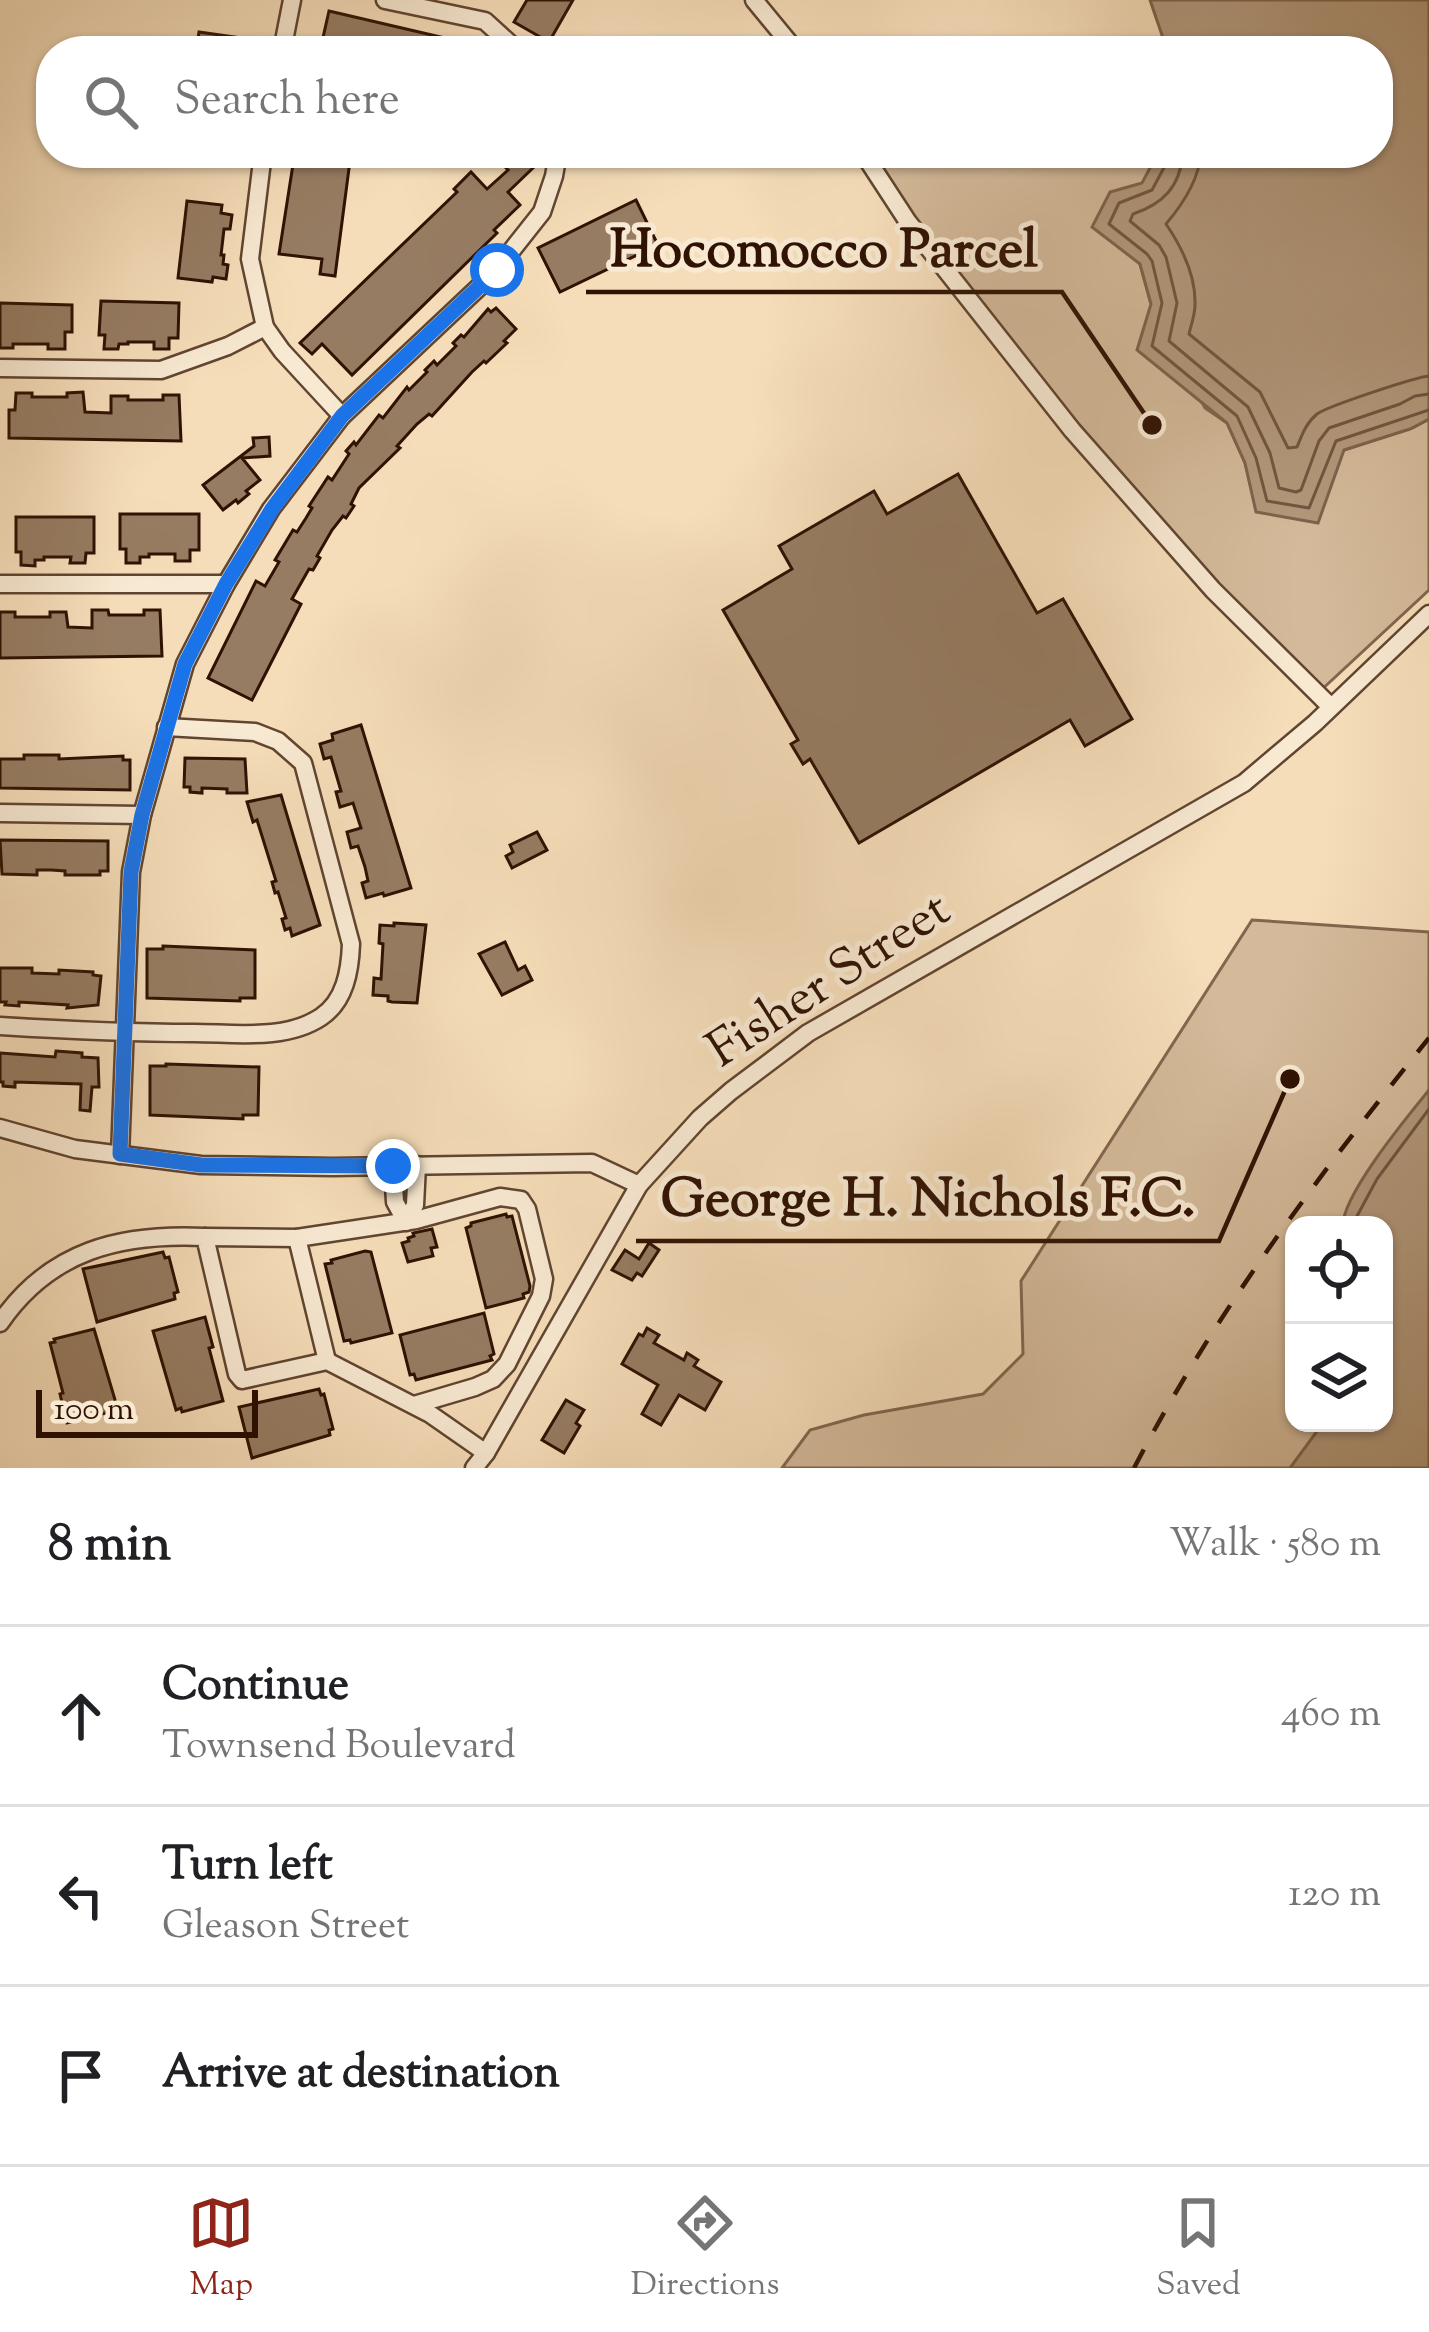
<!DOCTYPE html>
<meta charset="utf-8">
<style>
body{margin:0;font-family:"Sorts Mill Goudy",serif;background:#f2f2f2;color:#202124}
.controls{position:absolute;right:36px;bottom:36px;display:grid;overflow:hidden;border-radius:24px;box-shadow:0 3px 9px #0004}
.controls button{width:108px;height:108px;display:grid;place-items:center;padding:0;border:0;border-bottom:3px solid #e0e0e0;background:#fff;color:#202124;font:60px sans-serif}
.scale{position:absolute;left:36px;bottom:30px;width:222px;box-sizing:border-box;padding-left:12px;border:6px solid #301203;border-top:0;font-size:33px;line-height:42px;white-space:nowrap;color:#301203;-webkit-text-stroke:9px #f8e9d2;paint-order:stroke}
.stop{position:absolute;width:36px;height:36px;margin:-27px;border:9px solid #1a73e8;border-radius:50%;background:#fff}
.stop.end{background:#1a73e8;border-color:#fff;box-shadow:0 3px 12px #0008}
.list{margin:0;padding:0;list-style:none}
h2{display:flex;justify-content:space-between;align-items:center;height:156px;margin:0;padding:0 48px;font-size:51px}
h2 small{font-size:39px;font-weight:400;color:#757577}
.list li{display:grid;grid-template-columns:78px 1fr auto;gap:36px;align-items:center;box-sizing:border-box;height:180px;padding:0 48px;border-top:3px solid #e0e0e0}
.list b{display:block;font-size:45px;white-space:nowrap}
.list p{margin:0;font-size:39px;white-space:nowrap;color:#757577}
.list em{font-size:39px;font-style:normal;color:#757577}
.icon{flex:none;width:66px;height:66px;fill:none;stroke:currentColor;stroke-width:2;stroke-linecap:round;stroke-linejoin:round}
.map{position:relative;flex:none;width:1429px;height:1468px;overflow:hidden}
.search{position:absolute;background:#fff;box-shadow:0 3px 9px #0004;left:36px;right:36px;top:36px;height:132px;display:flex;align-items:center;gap:30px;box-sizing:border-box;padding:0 42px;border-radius:48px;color:#757577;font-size:45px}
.sheet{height:696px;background:#fff}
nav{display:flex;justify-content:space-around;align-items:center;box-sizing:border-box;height:168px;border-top:3px solid #e0e0e0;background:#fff;font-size:33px;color:#757577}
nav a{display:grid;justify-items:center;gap:6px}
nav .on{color:#8f2418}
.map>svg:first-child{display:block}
.green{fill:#d4ba9a;stroke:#82664e;stroke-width:3;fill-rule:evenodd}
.water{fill:#b2987b;stroke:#7e624b;stroke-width:3}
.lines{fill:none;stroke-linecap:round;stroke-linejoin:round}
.shore{stroke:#71553f;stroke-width:3}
.building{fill:#967c62;stroke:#301203;stroke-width:3}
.minor-casing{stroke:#614530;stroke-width:21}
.minor{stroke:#f8e9d2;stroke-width:16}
.rail{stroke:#301203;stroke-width:4.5;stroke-dasharray:21 21;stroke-linecap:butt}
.route{stroke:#1a73e8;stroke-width:15}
.labels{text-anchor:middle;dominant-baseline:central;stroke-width:10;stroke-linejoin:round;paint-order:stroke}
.street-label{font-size:51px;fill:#301203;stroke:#f8e9d2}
.leader{fill:none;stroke:#301203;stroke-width:4.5}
.callout-dot{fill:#301203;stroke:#f8e9d2;stroke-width:4.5}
.callout-label{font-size:54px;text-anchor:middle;font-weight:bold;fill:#301203;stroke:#f8e9d2;stroke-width:10;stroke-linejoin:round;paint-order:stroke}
</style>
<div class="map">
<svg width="1429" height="1468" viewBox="0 0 1429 1468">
<rect width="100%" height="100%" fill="#f5ddb9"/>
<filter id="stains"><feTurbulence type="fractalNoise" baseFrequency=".00167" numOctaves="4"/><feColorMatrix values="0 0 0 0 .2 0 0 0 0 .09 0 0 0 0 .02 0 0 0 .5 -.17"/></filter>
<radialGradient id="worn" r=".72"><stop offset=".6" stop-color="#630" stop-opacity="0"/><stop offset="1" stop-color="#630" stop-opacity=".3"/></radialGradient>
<g class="green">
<path d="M887,153H1158L1143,183L1140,264L1151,304L1205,408L1227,423L1245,463L1256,508L1344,450L1414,427L1429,419V590L1318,693L1213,590L908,222L873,169Z"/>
<path d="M1252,920L1429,932V1468H782L810,1430L864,1415L983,1394L1023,1354L1021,1281ZM1294,1225H1384V1423H1294Z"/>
</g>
<g class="water">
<path d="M1150,0H1429V419L1410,429L1344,450L1318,523L1256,512L1245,463L1227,423L1137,350L1151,304L1140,264L1092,227L1110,192L1142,183L1158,153H1378V51H1162V35Z"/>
<path d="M1429,1090V1468H1290L1323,1423H1384V1225H1343C1343,1194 1408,1116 1429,1090Z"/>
</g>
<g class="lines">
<g class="shore">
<path d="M1168,153L1167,162L1152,190L1119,203L1109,224L1147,254L1152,261L1162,303L1152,346L1237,416L1256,458L1267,501L1309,508L1336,441L1429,410"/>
<path d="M1183,153C1180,187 1163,204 1133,214L1130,221L1159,245L1166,257L1177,303L1169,341L1248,407L1270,453L1279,488L1296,492L1301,490L1319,441L1329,428L1400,404L1415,396L1429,394"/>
<path d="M1201,153C1199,180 1183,204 1166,224C1181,246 1196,276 1195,305C1195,315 1191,325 1189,334L1260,392L1288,448L1297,447C1302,435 1306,423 1317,414C1328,406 1416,377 1429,376"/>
<path d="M1355,1225L1356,1218L1377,1179L1429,1109"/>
</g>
</g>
<g class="building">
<path d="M527,0H573L549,42L514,22Z"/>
<path d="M329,11L479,46V51H358L322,42Z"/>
<path d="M199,32L249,39L248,51H196Z"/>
<path d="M335,153H351L335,276L320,274L322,259L279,254L294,158L334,163Z"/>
<path d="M492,153H521L534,167L508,192L520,205L494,230L497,233L352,375L322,344L312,354L300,343L457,192L454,189L471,172L487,189L508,170Z"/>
<path d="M636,200L658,245L560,292L538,248Z"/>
<path d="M187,201L222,205L221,213L232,215L230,229H224L221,255H224L223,264L228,265L226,279L213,277L212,282L178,278Z"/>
<path d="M101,301L179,303L178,338H169V349H154V342H128V344H119L118,349H104L105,335H99Z"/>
<path d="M0,303L72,305V332H65V349H48V344H13V348H0Z"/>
<path d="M496,308L516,329L504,341L507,343L486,363L484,361L472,372L432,416L429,414L417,424L397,446L400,448L359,488L351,504L354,506L346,518L343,516L332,530L317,556L320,558L313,570L309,569L292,599L301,604L252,700L208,678L256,581L265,586L279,562L275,560L293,530L297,532L306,518L312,508L309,506L328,477L332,480L349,454L346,451L354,442L356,445L379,415L383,418L407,387L409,390L427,372L425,370L434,361L437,365L456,346L453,343L461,335L464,337L488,309L491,312Z"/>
<path d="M83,392L85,412L111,413V396H128V400H163V395H179L181,441L9,438V410H15L16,393H32V397H67V393Z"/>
<path d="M269,437L270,456L242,458L260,480L246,491L249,494L238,503L236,500L223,510L203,485L254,446L253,438Z"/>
<path d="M958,474L1037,613L1063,599L1132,719L1085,746L1070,720L859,843L810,759L803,764L791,744L798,740L723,610L792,569L779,546L874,491L887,514Z"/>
<path d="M120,514H199V550H190V561H175V554H149V557H140V563H126V549H120Z"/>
<path d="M16,517H94V553H86L85,563H70L71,557H44V560H35V566L21,565V552H16Z"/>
<path d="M92,610H108L109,615H144V610H160L162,656L0,658V612H15V617H50V612H66L68,627L92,628Z"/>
<path d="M361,725L411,888L384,896L383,893L366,898L362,883L368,881L365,867L358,846L351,848L347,832L361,828L353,803L340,807L336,792L341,791L331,757L324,759L320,744L333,740L332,734Z"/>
<path d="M24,755H59V759L123,756V760H130V790L0,788V759H24Z"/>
<path d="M185,758L245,759L247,793H227V789L202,788V793L190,792V787H184Z"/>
<path d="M281,795L320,925L292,936L290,928L285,930L282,919L286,918L278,892L275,893L272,882L276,881L257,820L253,822L247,802Z"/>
<path d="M537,832L547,850L512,868L506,856L513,852L510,845Z"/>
<path d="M0,840L108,841V871H100V875H65V871L51,870H37V875L2,874Z"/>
<path d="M394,923L426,925L417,1003L392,1002L388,1001V996L373,995L374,978L381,979L383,944L379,943L380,925L394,926Z"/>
<path d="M505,942L518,970L525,966L532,980L502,995L479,954Z"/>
<path d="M163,946L255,950V998H240V1001L147,998V949H163Z"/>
<path d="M0,968H32V973L59,974V970L93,972V975L101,976L98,1005L67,1008L68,1005L19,1002V1006L5,1005L6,1002H0Z"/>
<path d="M56,1051L82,1053V1057L98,1058L99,1087H92L90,1111L80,1110L81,1084L15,1082V1087L3,1086V1082H0V1053L55,1057Z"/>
<path d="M166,1064L259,1067L258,1115H243V1119L150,1115V1066H166Z"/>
<path d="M506,1214L507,1217L512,1216L530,1286L529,1292L523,1294L524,1298L486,1308L466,1228L471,1226V1223Z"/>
<path d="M432,1229L437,1247L431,1248L433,1256L408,1262L402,1243L409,1241L408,1238L414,1236L413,1233Z"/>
<path d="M649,1243L659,1250L642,1276L637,1273L632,1280L612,1270L625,1250L639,1259Z"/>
<path d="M365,1251L371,1252L392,1333L351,1343L350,1340L344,1341L325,1264L332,1263L331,1260Z"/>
<path d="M163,1252L165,1258L169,1257L178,1292L174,1293L175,1299L97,1322L83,1269Z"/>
<path d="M484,1313L494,1354L490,1356L492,1360L416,1380L414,1374L410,1375L400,1335Z"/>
<path d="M205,1317L213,1347L209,1348L223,1401L182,1412L181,1408L176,1410L153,1331Z"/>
<path d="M647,1328L659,1335L654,1343L684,1360L687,1353L698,1360L694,1366L721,1382L705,1410L679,1395L661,1425L642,1414L658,1385L622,1364L639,1334L643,1336Z"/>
<path d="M94,1329L118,1410L67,1423L60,1394L63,1393L50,1343L55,1342L54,1339Z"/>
<path d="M319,1389L321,1395L324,1394L333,1429L329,1430L330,1435L252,1458L239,1407Z"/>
<path d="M566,1400L584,1410L576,1423L580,1426L564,1453L542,1440Z"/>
</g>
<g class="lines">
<g class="minor-casing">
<g id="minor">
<path d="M385,0L485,21L518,51"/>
<path d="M754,0L796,51"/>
<path d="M282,51L292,0"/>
<path d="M263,153L250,259L265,327L282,351L342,416"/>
<path d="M863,153L908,222L1072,430L1213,590L1331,707"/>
<path d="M0,368L161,370L228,346L265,327"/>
<path d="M0,584H226"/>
<path d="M0,813L142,815"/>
<path d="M0,1026C65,1030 129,1033 194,1033C234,1033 285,1041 321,1017C345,1001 350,971 351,944L303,763L278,741L255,732L166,727"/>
<path d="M0,1128L75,1149L201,1165L333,1167L592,1163L639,1185"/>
<path d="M120,1155L131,872L142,815L185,664L226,584L271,509L342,416L493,274L542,212L554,176L558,153"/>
<path d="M393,1166L395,1202L406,1222L415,1205L417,1165"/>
<path d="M205,1237L297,1238"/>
<path d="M0,1323C50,1250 121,1233 205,1237L237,1374L242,1380L327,1361L430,1414L486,1453"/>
<path d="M327,1361L297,1238L416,1220L500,1197L521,1200L527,1209L544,1279L541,1296L507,1364L493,1379L475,1387L414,1405"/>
<path d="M474,1468L486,1453L639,1185L700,1118L731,1091L808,1033L1244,783L1315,723L1429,614"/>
</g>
</g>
<use href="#minor" class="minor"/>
<path class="rail" d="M1134,1468C1214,1314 1320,1173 1429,1038"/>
</g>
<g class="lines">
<path class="route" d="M393,1166L201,1165L120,1154L131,872L142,815L185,664L226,584L272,509L342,416L497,270"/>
</g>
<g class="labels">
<g class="street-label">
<text transform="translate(830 982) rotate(-33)">Fisher Street</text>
</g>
</g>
<path class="leader" d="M1152 425L1062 292H586M1290 1079L1219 1241H636"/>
<g class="callout-dot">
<circle cx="1152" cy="425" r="12"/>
<circle cx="1290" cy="1079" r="12"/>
</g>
<g class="callout-label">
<text x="824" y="266">Hocomocco Parcel</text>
<text x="928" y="1215">George H. Nichols F.C.</text>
</g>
<rect width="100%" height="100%" filter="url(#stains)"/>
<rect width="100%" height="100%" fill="url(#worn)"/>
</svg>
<div class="controls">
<button><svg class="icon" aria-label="locate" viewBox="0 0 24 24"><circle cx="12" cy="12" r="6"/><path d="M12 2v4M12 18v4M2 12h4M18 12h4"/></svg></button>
<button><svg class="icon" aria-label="layers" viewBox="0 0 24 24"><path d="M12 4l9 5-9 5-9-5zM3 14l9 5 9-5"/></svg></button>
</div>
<div class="scale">100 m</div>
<div class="stop" style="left:497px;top:270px"></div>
<div class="stop end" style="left:393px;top:1166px"></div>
<div class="search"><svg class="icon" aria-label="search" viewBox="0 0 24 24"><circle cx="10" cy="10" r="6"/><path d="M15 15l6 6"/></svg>Search here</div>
</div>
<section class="sheet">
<h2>8 min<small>Walk · 580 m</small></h2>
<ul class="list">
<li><svg class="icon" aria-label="ahead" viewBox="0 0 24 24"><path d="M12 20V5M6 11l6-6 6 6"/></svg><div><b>Continue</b><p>Townsend Boulevard</p></div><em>460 m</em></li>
<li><svg class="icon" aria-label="left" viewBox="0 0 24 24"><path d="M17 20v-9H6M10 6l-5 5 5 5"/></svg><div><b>Turn left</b><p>Gleason Street</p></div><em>120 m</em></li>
<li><svg class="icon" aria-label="arrive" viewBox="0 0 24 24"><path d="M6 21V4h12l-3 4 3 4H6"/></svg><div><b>Arrive at destination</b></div></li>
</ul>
</section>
<nav>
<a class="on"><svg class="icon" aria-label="map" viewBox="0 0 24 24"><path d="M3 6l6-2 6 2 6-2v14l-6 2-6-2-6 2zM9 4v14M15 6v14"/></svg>Map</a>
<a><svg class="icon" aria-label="directions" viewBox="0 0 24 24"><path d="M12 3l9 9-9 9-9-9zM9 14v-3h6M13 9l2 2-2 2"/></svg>Directions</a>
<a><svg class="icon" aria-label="saved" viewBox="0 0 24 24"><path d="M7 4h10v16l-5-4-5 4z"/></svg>Saved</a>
</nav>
